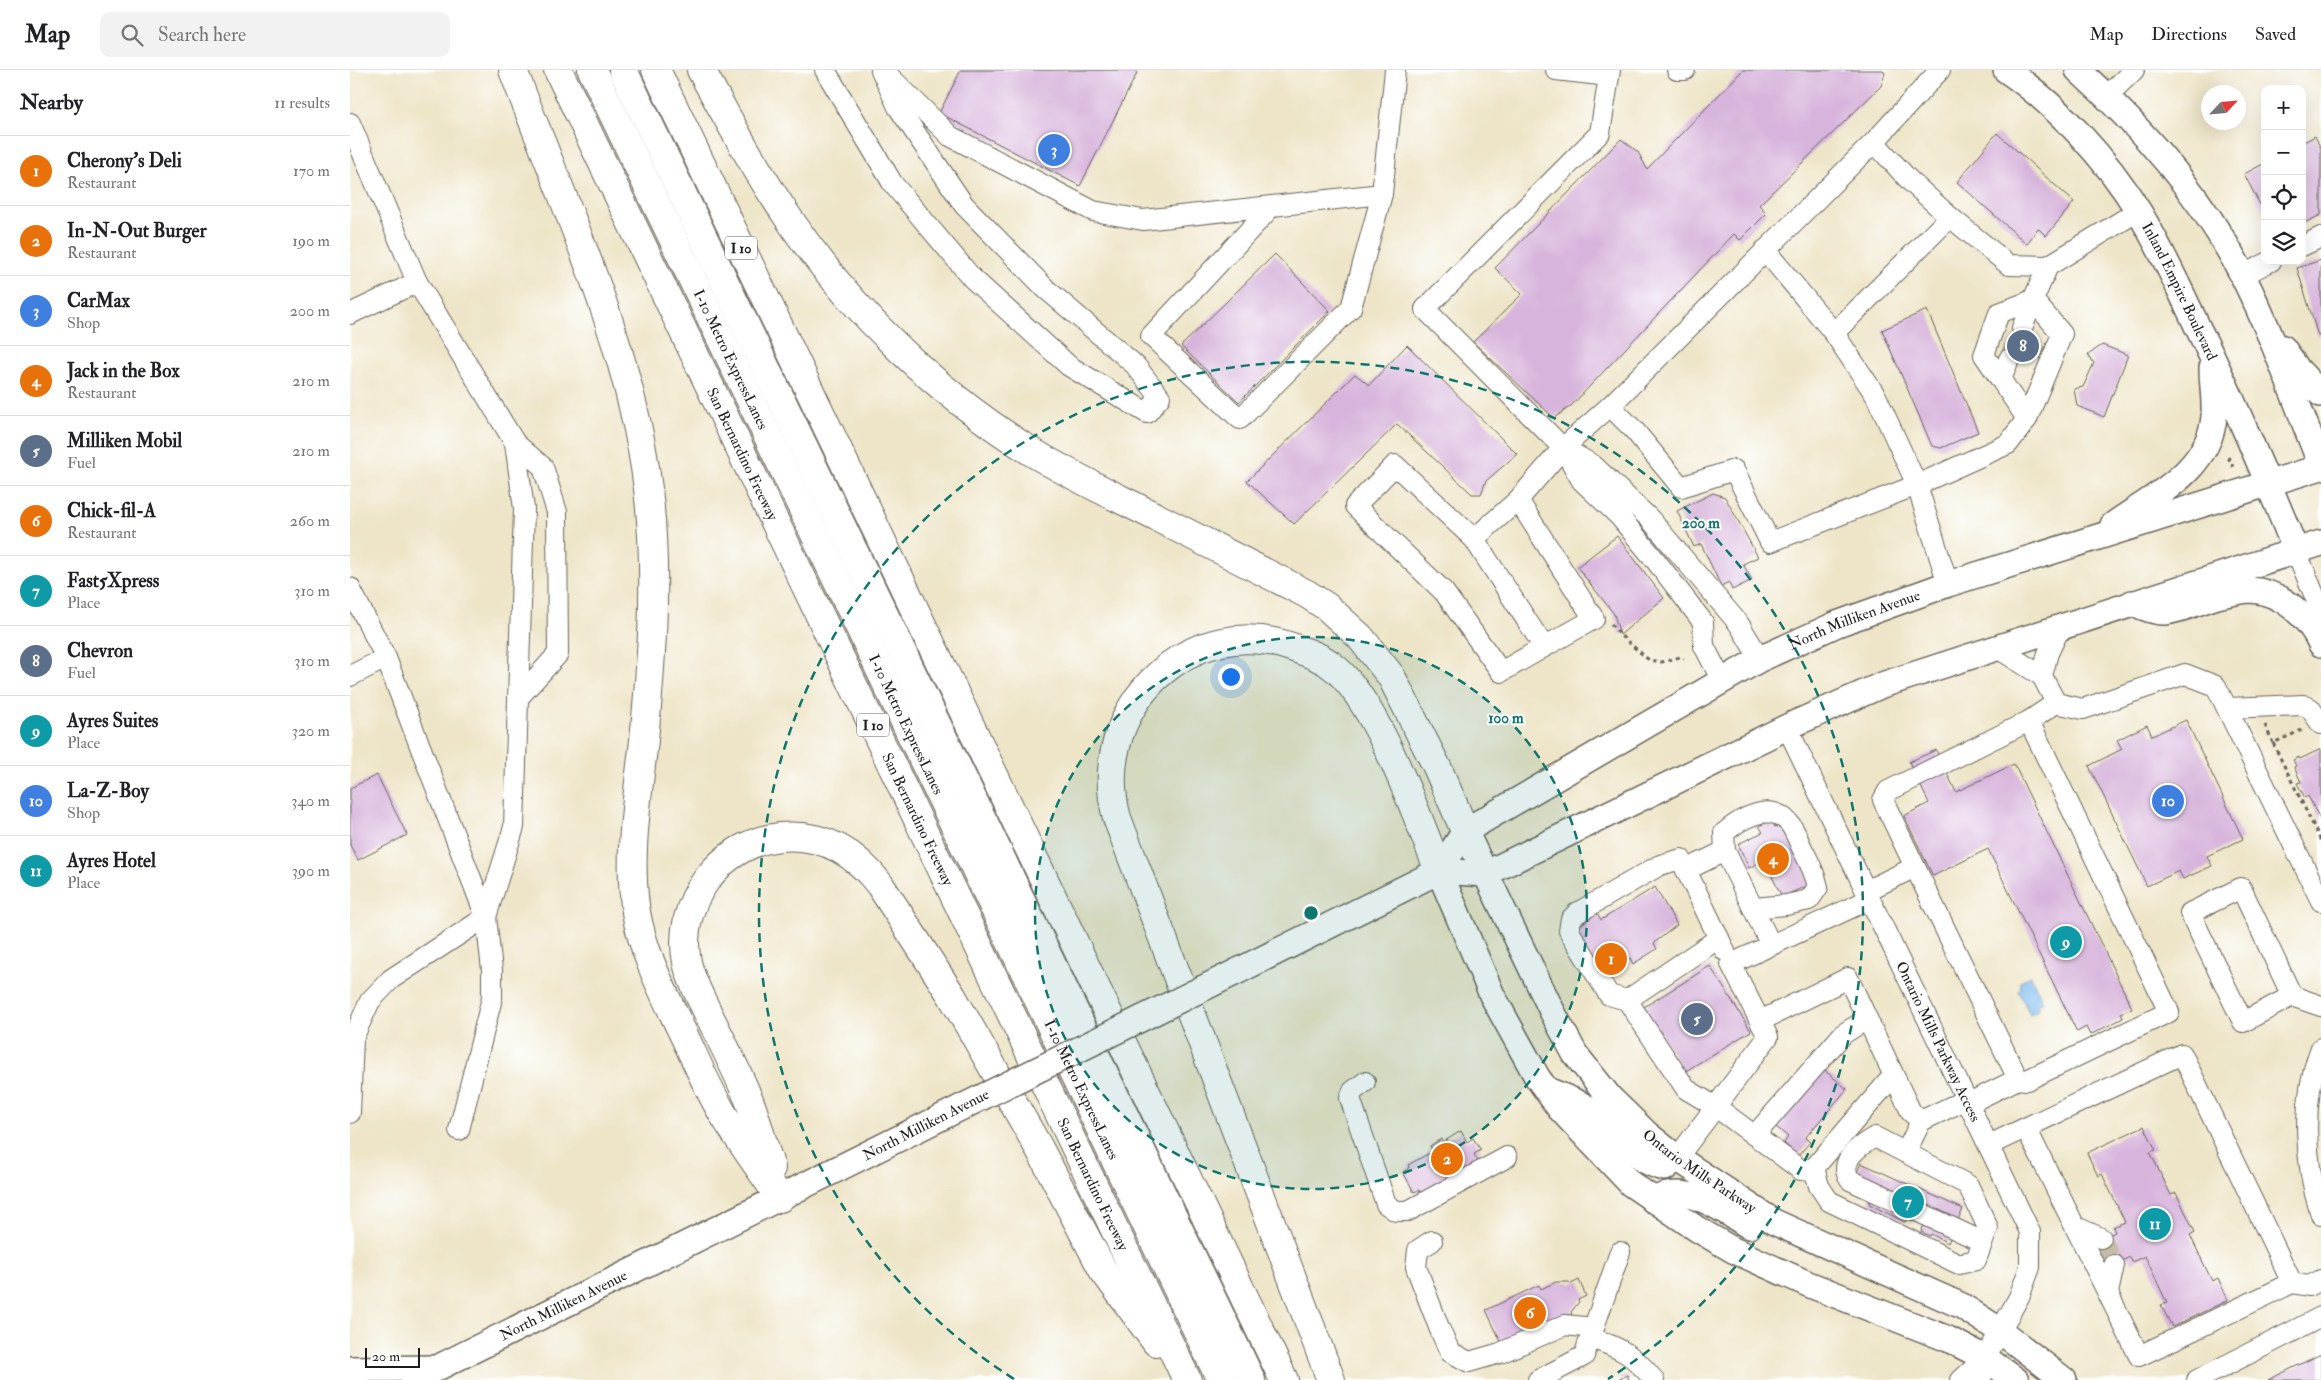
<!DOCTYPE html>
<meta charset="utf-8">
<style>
body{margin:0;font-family:"IM FELL Double Pica",serif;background:#f2f2f2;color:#202124}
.controls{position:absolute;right:15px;top:15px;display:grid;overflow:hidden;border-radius:10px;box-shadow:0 5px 20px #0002}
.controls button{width:45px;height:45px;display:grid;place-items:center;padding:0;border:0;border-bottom:1px solid #e0e0e0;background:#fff;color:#202124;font:25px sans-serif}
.compass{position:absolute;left:1851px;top:15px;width:45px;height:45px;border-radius:50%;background:#fff;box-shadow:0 5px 20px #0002;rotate:64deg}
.scale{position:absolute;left:15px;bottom:12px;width:55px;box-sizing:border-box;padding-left:5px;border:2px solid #1c1c1c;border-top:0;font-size:14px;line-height:18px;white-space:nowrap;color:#1c1c1c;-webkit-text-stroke:4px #fff;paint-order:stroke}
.you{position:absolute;left:880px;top:606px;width:18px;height:18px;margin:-12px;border:4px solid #fff;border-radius:50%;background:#1a73e8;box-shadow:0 0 0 8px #1a73e833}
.badge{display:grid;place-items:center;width:32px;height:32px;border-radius:50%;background:#1f6fb2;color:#fff;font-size:16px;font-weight:700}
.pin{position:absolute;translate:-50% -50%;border:2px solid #fff;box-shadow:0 1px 5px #0006}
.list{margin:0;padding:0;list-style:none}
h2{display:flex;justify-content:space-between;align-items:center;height:65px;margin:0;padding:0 20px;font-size:21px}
h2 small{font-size:16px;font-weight:400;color:#757577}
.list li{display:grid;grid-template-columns:32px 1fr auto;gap:15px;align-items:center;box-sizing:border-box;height:70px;padding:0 20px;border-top:1px solid #e0e0e0}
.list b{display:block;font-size:19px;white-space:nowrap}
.list p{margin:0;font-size:16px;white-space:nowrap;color:#757577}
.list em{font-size:16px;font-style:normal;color:#757577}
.icon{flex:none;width:28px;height:28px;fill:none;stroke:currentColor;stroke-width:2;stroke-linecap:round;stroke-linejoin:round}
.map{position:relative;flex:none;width:1971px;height:1310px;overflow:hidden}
header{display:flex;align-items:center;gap:30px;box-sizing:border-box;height:70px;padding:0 25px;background:#fff;border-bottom:1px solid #e0e0e0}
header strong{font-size:24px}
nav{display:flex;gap:28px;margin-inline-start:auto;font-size:18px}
.search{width:350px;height:45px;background:#f2f2f2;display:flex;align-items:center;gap:12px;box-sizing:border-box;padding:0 18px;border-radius:10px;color:#757577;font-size:19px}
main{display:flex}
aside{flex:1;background:#fff}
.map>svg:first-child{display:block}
.water{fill:#7abaee;stroke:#4b6b85}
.building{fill:#d7b4db}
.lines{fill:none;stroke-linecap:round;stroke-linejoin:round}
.minor-tunnel{stroke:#c4bda6;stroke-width:20;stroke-dasharray:20 10;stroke-linecap:butt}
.minor-casing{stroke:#666258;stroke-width:22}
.major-casing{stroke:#666258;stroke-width:28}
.highway-casing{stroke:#666258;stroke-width:30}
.path{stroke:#666258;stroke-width:3;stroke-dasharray:4 4;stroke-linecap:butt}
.minor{stroke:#fff;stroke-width:20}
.major{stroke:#fff;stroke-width:25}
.highway{stroke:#fff;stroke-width:28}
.major-bridge-casing{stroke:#666258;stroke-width:28;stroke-linecap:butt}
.major-bridge{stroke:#fff;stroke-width:25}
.ring{fill:none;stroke:#0f766e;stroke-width:2.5;stroke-dasharray:9 6}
.labels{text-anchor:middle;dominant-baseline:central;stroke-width:4;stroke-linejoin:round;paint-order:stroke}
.shield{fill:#fff;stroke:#606060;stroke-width:1}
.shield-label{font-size:14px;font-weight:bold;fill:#1c1c1c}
.street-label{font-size:15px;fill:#1c1c1c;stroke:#fff}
.centre{fill:#0f766e;stroke:#fff;stroke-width:2.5}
.ring-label{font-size:15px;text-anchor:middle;font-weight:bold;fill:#0f766e;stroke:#fff;stroke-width:4;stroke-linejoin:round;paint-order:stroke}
</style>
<header>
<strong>Map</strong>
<div class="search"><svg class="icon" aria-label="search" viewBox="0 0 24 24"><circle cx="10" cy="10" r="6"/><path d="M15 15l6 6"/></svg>Search here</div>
<nav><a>Map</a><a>Directions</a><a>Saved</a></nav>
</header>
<main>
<aside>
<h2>Nearby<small>11 results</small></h2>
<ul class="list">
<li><span class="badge" style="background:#e8710a">1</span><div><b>Cherony's Deli</b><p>Restaurant</p></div><em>170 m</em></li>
<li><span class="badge" style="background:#e8710a">2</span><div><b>In-N-Out Burger</b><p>Restaurant</p></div><em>190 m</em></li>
<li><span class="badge" style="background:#3f7fe0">3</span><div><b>CarMax</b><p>Shop</p></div><em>200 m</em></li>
<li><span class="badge" style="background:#e8710a">4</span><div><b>Jack in the Box</b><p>Restaurant</p></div><em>210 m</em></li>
<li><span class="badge" style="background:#5c6f8a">5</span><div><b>Milliken Mobil</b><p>Fuel</p></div><em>210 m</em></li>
<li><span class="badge" style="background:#e8710a">6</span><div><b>Chick-fil-A</b><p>Restaurant</p></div><em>260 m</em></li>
<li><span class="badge" style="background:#0f9aa8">7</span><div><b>Fast5Xpress</b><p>Place</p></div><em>310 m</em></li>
<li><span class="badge" style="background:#5c6f8a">8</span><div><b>Chevron</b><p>Fuel</p></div><em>310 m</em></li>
<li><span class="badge" style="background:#0f9aa8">9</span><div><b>Ayres Suites</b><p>Place</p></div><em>320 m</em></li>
<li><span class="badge" style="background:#3f7fe0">10</span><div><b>La-Z-Boy</b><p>Shop</p></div><em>340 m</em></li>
<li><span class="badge" style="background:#0f9aa8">11</span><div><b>Ayres Hotel</b><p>Place</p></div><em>390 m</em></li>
</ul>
</aside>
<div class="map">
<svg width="1971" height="1310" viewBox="0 0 1971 1310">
<rect width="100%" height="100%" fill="#fff"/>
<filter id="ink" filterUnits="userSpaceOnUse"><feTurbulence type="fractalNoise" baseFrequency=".02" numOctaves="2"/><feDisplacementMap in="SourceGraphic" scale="10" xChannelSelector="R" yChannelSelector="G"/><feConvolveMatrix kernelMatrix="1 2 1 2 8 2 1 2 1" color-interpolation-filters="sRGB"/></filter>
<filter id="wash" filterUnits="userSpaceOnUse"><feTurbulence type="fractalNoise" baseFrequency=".0096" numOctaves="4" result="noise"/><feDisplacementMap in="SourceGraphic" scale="20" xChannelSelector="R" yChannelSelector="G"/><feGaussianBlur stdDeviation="1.12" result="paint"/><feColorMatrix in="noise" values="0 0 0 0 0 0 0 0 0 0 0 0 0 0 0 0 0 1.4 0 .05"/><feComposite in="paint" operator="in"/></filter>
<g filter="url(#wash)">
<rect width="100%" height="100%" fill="#eee5c8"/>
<path class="water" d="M1681,906L1693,932L1687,935L1688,940L1680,944L1668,921L1671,918L1670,911Z"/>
<g id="blocks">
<g class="building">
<path d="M611,0H785L787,3L730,116L589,43Z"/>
<path d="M1393,0H1533L1535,3L1531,16L1409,135L1417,143L1390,170L1384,164L1221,336L1204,348L1123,272L1172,224L1145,198L1271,69L1288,82L1297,99Z"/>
<path d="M1647,63L1724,132L1696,166L1688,158L1677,174L1607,112Z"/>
<path d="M1965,66L1971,79V145L1952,154V73Z"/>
<path d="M1915,93V144L1894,104Z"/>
<path d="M925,184L980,241L889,332L831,276Z"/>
<path d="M1971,190V265L1968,266L1947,198Z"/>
<path d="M1577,240L1628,362L1591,378L1582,376L1532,260Z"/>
<path d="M1057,275L1167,384L1136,411L1131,424H1122L1047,354L944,454L897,411L1005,304L1019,315Z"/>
<path d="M1752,275L1778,285L1754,347L1727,336L1724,319L1733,317L1744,293L1738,285Z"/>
<path d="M1363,423L1375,427L1408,487L1393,494L1402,510L1382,520L1379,512L1371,516L1351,474L1344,477L1327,441Z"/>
<path d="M1267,466L1314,528L1270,565L1264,544L1227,497Z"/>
<path d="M1836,650L1893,769L1857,786L1862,796L1833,809L1829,801L1797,816L1739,696L1772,679L1767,670L1797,655L1802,666Z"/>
<path d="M1971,679V751L1958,726L1955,728L1947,713L1951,712L1944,697L1946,696L1943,690L1949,687L1950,689Z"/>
<path d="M1586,680L1606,722L1664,694L1782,938L1771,943L1773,948L1740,965L1736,957L1727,962L1638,779L1583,806L1554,746L1579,733L1559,692Z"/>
<path d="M27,705L57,765L8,790L0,775V718Z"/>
<path d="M1421,750L1425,757L1434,753L1463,813L1432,827L1414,790L1399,798L1388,774L1413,762L1409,756Z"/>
<path d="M1305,817L1327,855L1304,873L1307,879L1283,894L1280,888L1256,903L1215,866L1247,843L1251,850Z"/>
<path d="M1360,896L1401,961L1334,1002L1294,937Z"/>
<path d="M1472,998L1497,1019L1455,1068L1460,1072L1448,1086L1434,1073L1438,1067L1423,1054Z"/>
<path d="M1794,1056L1806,1080L1800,1082L1821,1125L1826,1123L1845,1162L1840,1165L1862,1211L1868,1208L1878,1230L1822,1257L1811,1235L1817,1233L1795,1186L1782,1192L1780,1187L1750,1201L1737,1175L1765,1162L1763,1157L1775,1152L1752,1104L1748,1106L1737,1083Z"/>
<path d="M1111,1061L1117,1072L1123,1068L1131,1080L1124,1084L1129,1094L1072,1126L1069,1120L1064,1122L1053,1102L1059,1098L1058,1095L1083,1081L1080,1076L1091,1069L1093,1072Z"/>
<path d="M1511,1093L1613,1139L1598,1173L1581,1164L1580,1166L1571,1162L1574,1155L1558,1146L1555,1152L1519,1134L1520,1129L1517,1108L1507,1102Z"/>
<path d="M1229,1210L1236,1226L1228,1230L1229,1232L1221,1242L1222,1244L1154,1278L1136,1240L1189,1215L1191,1219L1206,1212H1219L1221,1214Z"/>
<path d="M1971,1284V1310H1918Z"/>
<path d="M1277,1305L1279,1310H1268Z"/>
</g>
</g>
</g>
<g filter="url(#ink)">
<use href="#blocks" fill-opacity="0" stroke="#666258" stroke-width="1"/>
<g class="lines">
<g class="minor-tunnel">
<path d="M1659,289L1672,258"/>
<path d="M1751,1168L1764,1195"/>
</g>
<g class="minor-casing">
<g id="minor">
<path d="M475,0L543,114L622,208L719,296L797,343L810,327L785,295L696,219L614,135L548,37L531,0"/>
<path d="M1206,0L1259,6"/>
<path d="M1327,0H1335"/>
<path d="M1590,0L1524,72L1260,336L1284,360L1331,417L1384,400L1420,472L1567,415L1598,514"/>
<path d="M538,5L600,66L743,141L793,150L1032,124L1045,0"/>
<path d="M1757,26L1784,0"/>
<path d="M0,53L67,212L0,244"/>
<path d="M1524,72L1559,110L1600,147"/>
<path d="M922,136L801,266L890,349L1001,238L1032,124"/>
<path d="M1952,176L1971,167"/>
<path d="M1415,180L1484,263"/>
<path d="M1698,196L1683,230L1712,264L1677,349L1658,374L1567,415L1526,326L1484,263L1600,147L1659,195L1698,196L1788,141"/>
<path d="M1893,205L1921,191"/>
<path d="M1672,258L1683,230"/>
<path d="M1659,289L1651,310L1677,349"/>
<path d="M1651,310L1634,285L1649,243L1683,230"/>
<path d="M165,373L193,397L207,442L208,584L168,628"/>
<path d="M1213,378L1075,239L1250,63L1260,0"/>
<path d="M1168,430L1244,549L1194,577"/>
<path d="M1124,469L1045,395L1005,436L1094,522L1151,602L1194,577L1124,469L1168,430L1213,378L1260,336"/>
<path d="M1946,481L1971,541"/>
<path d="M0,518L36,588L0,606"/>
<path d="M36,588L136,847L142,900V928L109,1060"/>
<path d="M1692,606L1698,583L1710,558"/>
<path d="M1372,611L1354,576L1353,552L1306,491L1269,446L1232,411L1213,378L1243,395L1300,449L1389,554L1410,589"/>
<path d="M1706,633L1733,639L1835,604L1866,616L1971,831"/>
<path d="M1878,638L1953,635L1960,638L1971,654"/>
<path id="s1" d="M1437,657L1680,1162V1197L1669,1227L1635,1288L1631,1310"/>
<path d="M1375,781L1374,763C1391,748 1421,731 1439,753C1445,760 1448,770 1452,778C1459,791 1465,803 1468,817L1459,830L1436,835L1403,838"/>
<path d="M1565,797L1668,1009"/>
<path d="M1516,821L1565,797L1533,730L1538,721L1679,651L1706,633L1692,606L1649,579"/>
<path d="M1369,868L1277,930L1336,1019L1366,1037L1451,1100L1464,1098L1543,1006"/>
<path d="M1375,881L1336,800L1375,781L1421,875"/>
<path d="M1942,926L1893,952L1840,843L1891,818L1942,926L1971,936"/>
<path d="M1277,930L1259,925L1219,861L1221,849L1227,843L1310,795L1331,789L1336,800"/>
<path d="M1410,951L1498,908L1561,1042L1571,1051L1617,1029"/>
<path d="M1971,978C1951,1029 1954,1093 1971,1145"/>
<path d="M1015,1012L1003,1021L1000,1028L1036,1134L1046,1141H1058L1157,1087"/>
<path d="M1619,1033L1668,1009L1677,1010L1819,942L1679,651"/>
<path d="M0,1043L3,968L20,931L41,909L136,847L164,757L174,439L165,373L67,212"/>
<path d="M1676,1058L1789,1286L1942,1213"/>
<path d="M1405,1065L1493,964L1517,949"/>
<path d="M1639,1075L1832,984L1942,1213L1959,1216L1971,1210"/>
<path d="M1556,1082L1571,1051"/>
<path d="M1327,1088L1418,967L1381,894L1520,829"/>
<path d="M1464,1098L1469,1116L1479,1131L1609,1194L1626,1190L1638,1158L1618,1115L1525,1067C1509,1076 1487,1091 1500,1110L1633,1172"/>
<path d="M1726,1157L1751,1168"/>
<path d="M1082,1171L1068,1180L1066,1197L1090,1260L1100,1282L1119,1292L1150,1283L1215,1255L1244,1258"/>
<path d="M1758,1223L1764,1195"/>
<path d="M1241,1268C1271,1278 1284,1285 1304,1310"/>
<path d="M1188,1310L1234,1286L1270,1182"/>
<path d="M1611,1310L1635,1288"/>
<path d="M1847,1310L1971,1247"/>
</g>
</g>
<g class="major-casing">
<g id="major">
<path id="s2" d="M1656,0C1707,35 1757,89 1789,142C1812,180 1830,220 1849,260C1885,333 1916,407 1946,481"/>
<path d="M1728,0C1793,59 1853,126 1893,206C1923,266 1946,332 1971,395"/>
<path d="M1933,278L1948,300L1971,324"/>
<path d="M1763,455C1802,427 1859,401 1864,347C1865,331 1862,314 1862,298"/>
<path d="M1782,533C1791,536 1805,543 1815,542C1832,540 1850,531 1867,526C1877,524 1891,520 1901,520C1932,522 1959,547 1971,574"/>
<path id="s3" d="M1115,761L1203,943L1225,984L1260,1028L1297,1064L1327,1088L1424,1152L1612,1236L1649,1260L1714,1310"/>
<path d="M1089,801L1135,804L1437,657L1532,615L1971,473"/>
<path d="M1089,801L1142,925L1187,1007L1210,1039L1281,1114L1347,1159L1383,1180L1458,1214L1598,1269L1635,1288L1666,1310"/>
<path id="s4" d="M888,901L1089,801L1115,761L1372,611L1410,589L1487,554L1598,514L1971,397"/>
<path d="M1200,1021C1213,1027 1230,1032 1242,1041C1269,1059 1279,1091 1315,1098L1327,1088"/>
<path d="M1303,1130C1338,1112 1369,1138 1399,1156"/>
<path d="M0,1299L84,1298"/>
<path id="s5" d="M63,1310L612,1037"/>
</g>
</g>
<g class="highway-casing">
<g id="highway">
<path d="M163,0C215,137 280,273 298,419C308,503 302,586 294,670C288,725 277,786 286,842C293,882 311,917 328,953C343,983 356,1016 373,1044C391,1073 411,1100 430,1128"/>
<path id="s6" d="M208,0L837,1310"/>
<path id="s7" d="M242,0L871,1310"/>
<path d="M273,0L901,1310"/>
<path d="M306,0L934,1310"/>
<path d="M351,0C378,49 405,99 437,146C499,239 587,323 682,382C723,407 767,427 810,449C859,474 908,499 957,524L977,537L1010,567L1041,606L1087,697L1115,761"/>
<path d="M421,1098C413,1076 408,1052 399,1030C386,998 370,968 355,937C348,923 340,907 337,892C325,833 370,773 430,767C472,763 505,782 530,815L602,926L689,1078L753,1200L806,1272"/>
<path d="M981,1310L767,748C737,640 841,537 947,579C959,583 971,587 981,595C1025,626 1068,749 1089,801"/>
</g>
</g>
<g class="path">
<path d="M1878,387L1883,397"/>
<path d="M1261,554L1271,566L1299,590L1312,592L1330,587L1334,589"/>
<path d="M1915,655L1923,673"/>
<path d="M1952,660L1923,673L1971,771"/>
</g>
<use href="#minor" class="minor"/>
<use href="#major" class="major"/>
<use href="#highway" class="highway"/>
<g class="major-bridge-casing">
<path id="major-bridge" d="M612,1037L888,901"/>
</g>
<use href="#major-bridge" class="major-bridge"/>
</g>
</g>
<circle cx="961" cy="843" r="276" fill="#0f766e" fill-opacity=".12"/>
<g class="ring">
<circle cx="961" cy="843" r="276"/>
<path d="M664 1309A552 552 0 1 1 1258 1309"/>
</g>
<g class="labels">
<g class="shield">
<rect x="375" y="166.5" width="32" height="23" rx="4"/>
<rect x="507" y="643.5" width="32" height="23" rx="4"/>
</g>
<g class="shield-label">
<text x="391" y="178">I 10</text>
<text x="523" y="655">I 10</text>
</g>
<g class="street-label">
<text stroke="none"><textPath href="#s2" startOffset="285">Inland Empire Boulevard</textPath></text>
<text stroke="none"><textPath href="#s7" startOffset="321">I-10 Metro ExpressLanes</textPath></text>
<text stroke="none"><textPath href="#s6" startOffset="426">San Bernardino Freeway</textPath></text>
<text stroke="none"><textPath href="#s4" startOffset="716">North Milliken Avenue</textPath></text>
<text stroke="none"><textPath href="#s7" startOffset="726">I-10 Metro ExpressLanes</textPath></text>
<text stroke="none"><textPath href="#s6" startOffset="831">San Bernardino Freeway</textPath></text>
<text stroke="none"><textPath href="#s1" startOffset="349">Ontario Mills Parkway Access</textPath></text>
<text stroke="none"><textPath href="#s7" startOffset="1131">I-10 Metro ExpressLanes</textPath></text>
<text transform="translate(576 1055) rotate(-27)">North Milliken Avenue</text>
<text stroke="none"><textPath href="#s3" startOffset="421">Ontario Mills Parkway</textPath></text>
<text stroke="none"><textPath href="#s6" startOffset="1236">San Bernardino Freeway</textPath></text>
<text stroke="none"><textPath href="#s5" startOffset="168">North Milliken Avenue</textPath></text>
</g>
</g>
<circle cx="961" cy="843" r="8" class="centre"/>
<g class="ring-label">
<text x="1351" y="458">200 m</text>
<text x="1156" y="653">100 m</text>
</g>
</svg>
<div class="controls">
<button>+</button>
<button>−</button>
<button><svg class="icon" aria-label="locate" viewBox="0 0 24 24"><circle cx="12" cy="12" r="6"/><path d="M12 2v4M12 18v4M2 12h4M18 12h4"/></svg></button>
<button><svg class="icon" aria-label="layers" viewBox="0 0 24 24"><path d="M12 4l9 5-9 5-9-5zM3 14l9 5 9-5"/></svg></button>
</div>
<svg class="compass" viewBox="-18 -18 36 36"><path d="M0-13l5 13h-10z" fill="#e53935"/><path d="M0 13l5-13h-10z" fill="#757577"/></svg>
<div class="scale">20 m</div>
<div class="you"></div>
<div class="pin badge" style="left:1261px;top:889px;background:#e8710a">1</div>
<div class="pin badge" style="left:1097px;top:1089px;background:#e8710a">2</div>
<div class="pin badge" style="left:704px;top:80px;background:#3f7fe0">3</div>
<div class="pin badge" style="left:1423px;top:789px;background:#e8710a">4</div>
<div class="pin badge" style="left:1347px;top:949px;background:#5c6f8a">5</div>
<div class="pin badge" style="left:1180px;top:1243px;background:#e8710a">6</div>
<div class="pin badge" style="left:1558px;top:1132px;background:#0f9aa8">7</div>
<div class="pin badge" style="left:1673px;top:276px;background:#5c6f8a">8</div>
<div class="pin badge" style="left:1716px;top:872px;background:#0f9aa8">9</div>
<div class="pin badge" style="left:1818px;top:731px;background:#3f7fe0">10</div>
<div class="pin badge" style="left:1805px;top:1154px;background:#0f9aa8">11</div>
</div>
</main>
